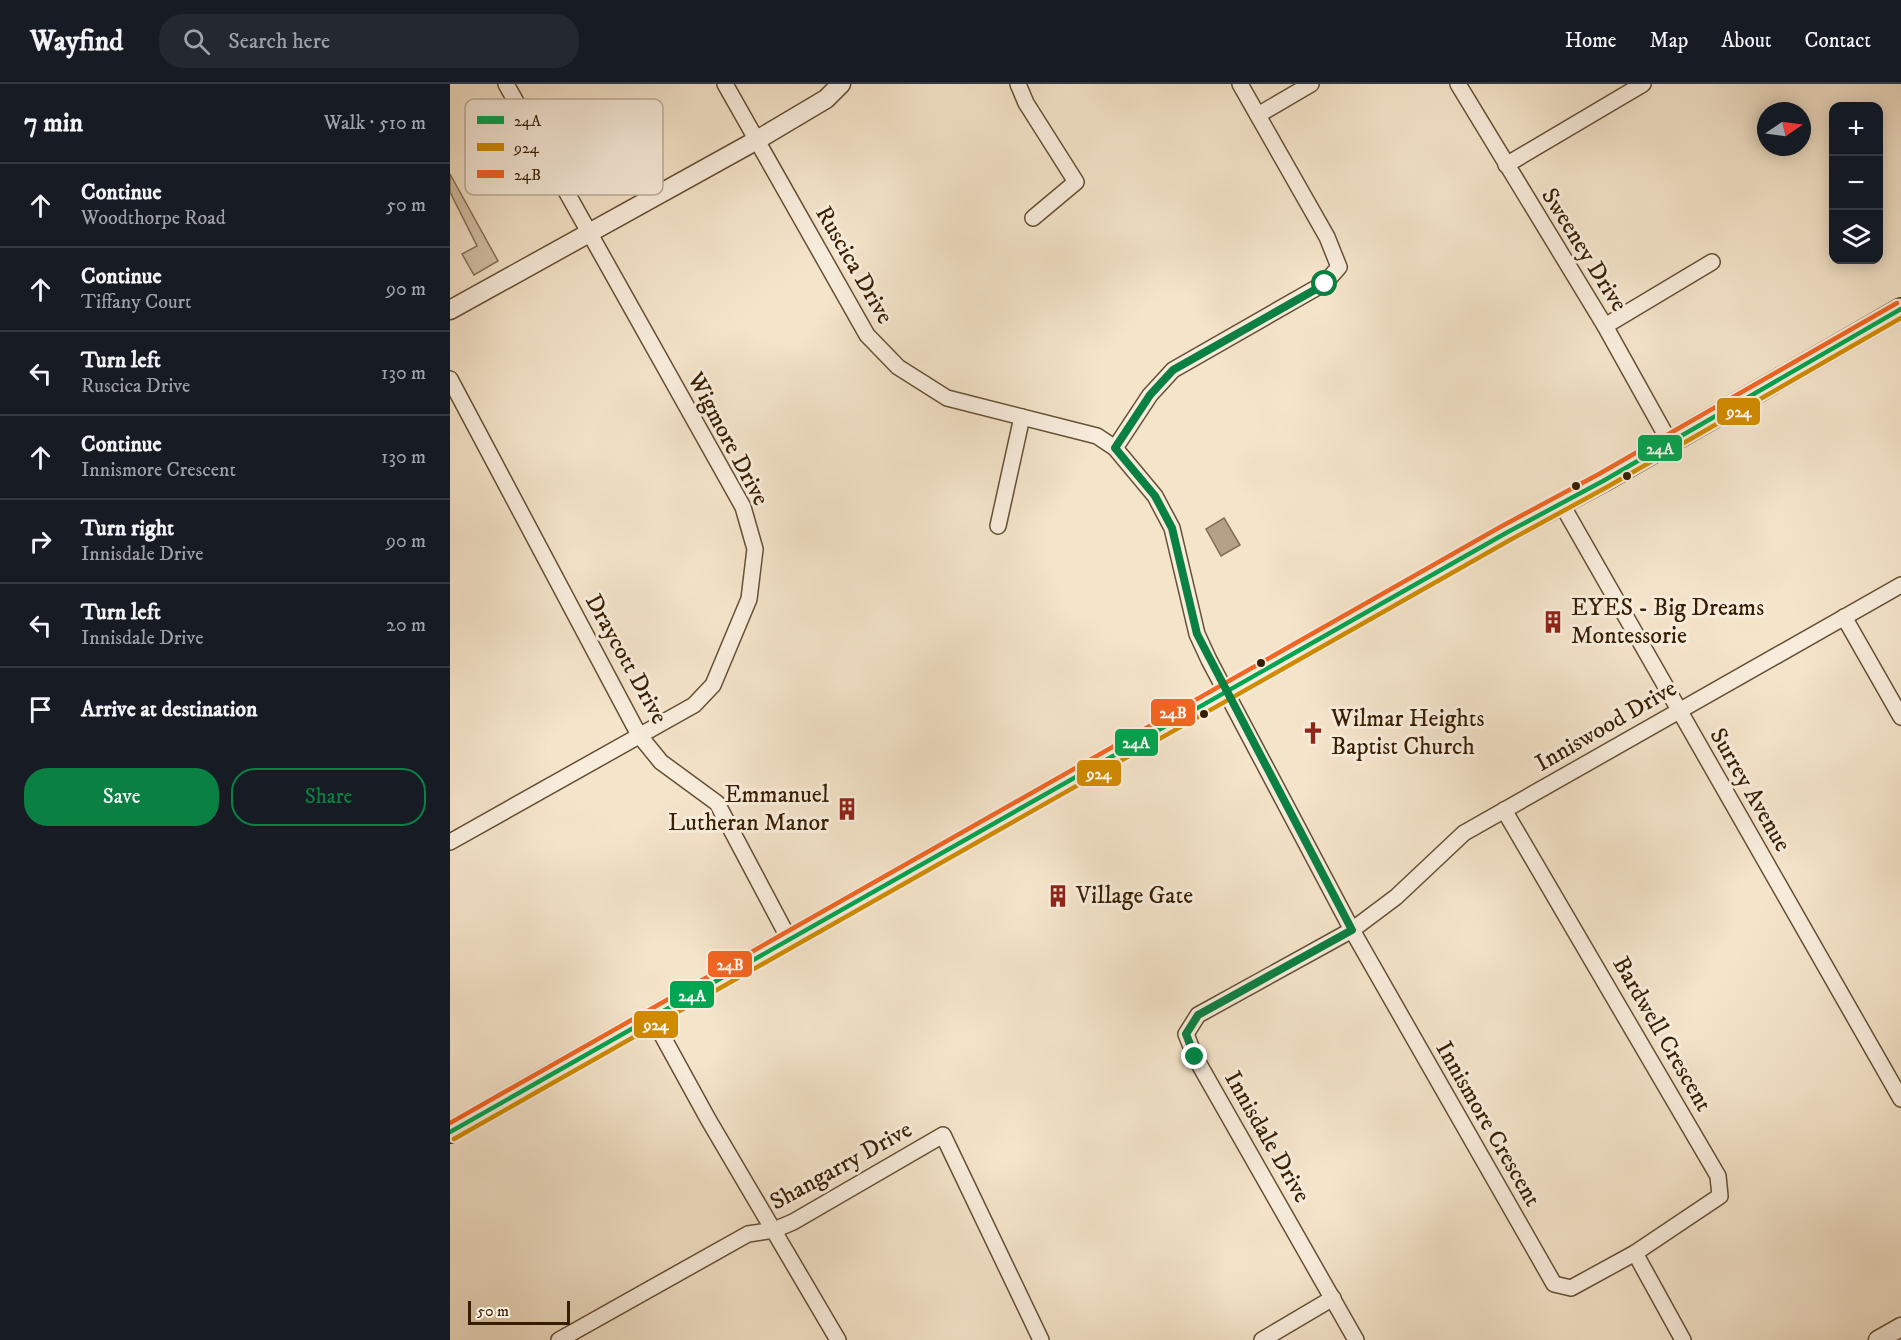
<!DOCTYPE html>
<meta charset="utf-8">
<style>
body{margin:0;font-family:"IM FELL DW Pica",serif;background:#242831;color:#f1f3f6}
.controls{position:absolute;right:18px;top:18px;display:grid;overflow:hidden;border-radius:12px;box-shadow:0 3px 15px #0003}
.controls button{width:54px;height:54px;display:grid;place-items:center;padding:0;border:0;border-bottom:2px solid #363941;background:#171b24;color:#f1f3f6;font:30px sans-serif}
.compass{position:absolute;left:1307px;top:18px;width:54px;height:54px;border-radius:50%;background:#171b24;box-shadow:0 3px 15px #0003;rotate:77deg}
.scale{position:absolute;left:18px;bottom:15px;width:102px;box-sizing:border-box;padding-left:6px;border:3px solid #371e01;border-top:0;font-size:16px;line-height:21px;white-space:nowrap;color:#371e01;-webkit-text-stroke:4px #f8eddd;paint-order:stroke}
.stop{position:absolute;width:18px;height:18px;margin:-14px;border:4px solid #0b8043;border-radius:50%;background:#fff}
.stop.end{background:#0b8043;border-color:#fff;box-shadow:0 2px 6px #0008}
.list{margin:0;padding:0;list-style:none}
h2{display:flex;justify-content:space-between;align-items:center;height:78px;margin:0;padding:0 24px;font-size:26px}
h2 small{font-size:20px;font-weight:400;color:#9ea1a6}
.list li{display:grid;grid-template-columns:39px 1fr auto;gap:18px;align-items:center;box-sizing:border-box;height:84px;padding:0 24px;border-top:2px solid #363941}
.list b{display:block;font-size:22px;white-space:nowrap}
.list p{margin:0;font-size:20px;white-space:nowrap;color:#9ea1a6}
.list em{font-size:20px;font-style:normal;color:#9ea1a6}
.actions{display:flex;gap:12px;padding:18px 24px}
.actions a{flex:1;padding:14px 0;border:2px solid #0b8043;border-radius:24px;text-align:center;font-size:21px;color:#0b8043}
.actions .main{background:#0b8043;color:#fff}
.icon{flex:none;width:33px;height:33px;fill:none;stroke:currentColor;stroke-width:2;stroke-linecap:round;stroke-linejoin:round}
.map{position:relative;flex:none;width:1451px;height:1256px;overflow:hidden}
header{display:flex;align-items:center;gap:36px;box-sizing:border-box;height:84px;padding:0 30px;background:#171b24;border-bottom:2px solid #363941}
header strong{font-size:28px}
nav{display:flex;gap:33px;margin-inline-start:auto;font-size:21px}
.search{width:420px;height:54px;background:#242831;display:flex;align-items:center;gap:15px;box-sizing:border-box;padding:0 21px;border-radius:24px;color:#9ea1a6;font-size:22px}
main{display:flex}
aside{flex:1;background:#171b24}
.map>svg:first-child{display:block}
.green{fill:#d4c2a8;stroke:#867054;stroke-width:1.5}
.water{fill:#b4a186;stroke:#826d51;stroke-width:1.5}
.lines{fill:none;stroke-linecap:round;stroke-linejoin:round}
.minor-casing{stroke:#665033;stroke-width:18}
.tertiary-casing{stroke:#665033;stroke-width:21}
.secondary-casing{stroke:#371e01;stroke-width:24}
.minor{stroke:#f8eddd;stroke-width:15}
.tertiary{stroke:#f8eddd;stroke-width:18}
.secondary{stroke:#f8eddd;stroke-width:21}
.bus-1-casing{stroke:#f8eddd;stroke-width:9}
.bus-2-casing{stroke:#f8eddd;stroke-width:9}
.bus-3-casing{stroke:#f8eddd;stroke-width:9}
.bus-1{stroke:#00a651;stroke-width:4.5}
.bus-2{stroke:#d18b00;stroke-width:4.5}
.bus-3{stroke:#f26522;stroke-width:4.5}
.route{stroke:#0b8043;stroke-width:8}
.bus-dot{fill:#371e01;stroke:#f8eddd;stroke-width:2}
.labels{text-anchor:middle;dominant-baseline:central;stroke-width:6;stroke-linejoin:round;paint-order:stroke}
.street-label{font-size:24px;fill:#371e01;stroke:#f8eddd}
.poi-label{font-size:24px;fill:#371e01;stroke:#f8eddd;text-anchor:start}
.key{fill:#f8eddd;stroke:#beaf9b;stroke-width:1.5}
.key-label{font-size:16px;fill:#371e01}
.line-badge{stroke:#f8eddd;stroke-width:2}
.badge-label{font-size:16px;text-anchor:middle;font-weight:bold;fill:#fff}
</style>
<header>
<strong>Wayfind</strong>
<div class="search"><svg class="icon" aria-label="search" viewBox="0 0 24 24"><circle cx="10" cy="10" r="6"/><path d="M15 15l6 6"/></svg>Search here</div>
<nav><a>Home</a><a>Map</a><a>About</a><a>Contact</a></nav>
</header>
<main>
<aside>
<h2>7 min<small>Walk · 510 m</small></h2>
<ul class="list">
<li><svg class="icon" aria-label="ahead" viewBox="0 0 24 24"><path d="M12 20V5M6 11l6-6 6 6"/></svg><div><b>Continue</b><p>Woodthorpe Road</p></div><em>50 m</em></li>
<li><svg class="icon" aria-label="ahead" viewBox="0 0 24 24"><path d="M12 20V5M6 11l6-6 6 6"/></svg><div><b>Continue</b><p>Tiffany Court</p></div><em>90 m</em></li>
<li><svg class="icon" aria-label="left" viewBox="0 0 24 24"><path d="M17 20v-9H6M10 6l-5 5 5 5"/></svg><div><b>Turn left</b><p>Ruscica Drive</p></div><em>130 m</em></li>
<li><svg class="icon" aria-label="ahead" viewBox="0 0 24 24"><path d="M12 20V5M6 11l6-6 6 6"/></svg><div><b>Continue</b><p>Innismore Crescent</p></div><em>130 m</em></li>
<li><svg class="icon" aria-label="right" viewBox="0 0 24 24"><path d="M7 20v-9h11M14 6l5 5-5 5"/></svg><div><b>Turn right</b><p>Innisdale Drive</p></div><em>90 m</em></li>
<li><svg class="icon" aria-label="left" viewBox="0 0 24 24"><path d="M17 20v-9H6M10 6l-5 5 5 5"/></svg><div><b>Turn left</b><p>Innisdale Drive</p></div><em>20 m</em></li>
<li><svg class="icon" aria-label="arrive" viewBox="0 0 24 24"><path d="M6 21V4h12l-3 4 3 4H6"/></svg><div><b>Arrive at destination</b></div></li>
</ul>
<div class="actions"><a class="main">Save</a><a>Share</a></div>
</aside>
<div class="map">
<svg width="1451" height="1256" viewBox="0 0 1451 1256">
<rect width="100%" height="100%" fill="#f4e4ca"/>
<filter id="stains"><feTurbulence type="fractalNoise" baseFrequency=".00333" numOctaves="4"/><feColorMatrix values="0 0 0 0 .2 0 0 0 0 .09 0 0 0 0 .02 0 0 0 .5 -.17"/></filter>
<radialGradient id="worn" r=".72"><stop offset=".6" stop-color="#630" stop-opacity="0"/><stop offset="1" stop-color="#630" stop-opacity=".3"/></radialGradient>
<path class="green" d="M0,90L48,177L24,191L12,170L27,162L0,108Z"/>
<path class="water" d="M774,434L790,461L771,472L756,445Z"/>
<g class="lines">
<g class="minor-casing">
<g id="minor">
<path d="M275,0L417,251L448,283L497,314L647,352L665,364L705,412L722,444L747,550L759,576L902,846L1104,1200L1121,1204L1185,1169L1233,1256"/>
<path d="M568,0L576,19L626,98L583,134"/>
<path d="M1008,0L1155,242L1219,357"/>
<path d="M808,31L861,0"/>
<path d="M1056,81L1193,0"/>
<path d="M1155,242L1262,178"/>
<path d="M0,295L189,651L211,678L267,719L339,855"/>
<path d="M665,364L700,311L723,286L875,199L889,183L877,153L790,0"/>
<path d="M1111,419L1451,1015"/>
<path d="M548,442L572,333"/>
<path d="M1394,533L1451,633"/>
<path d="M1054,726L1268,1092L1270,1112L1185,1169"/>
<path d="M0,758L244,621L263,601L299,515L305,465L293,423L56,0"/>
<path d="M202,933L258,1035L388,1256"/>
<path d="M109,1256L298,1150L324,1146L343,1138L493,1051L591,1256"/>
<path d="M812,1256L883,1214"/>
<path d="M906,1256L745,973L736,950L748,931L902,846L946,813L1014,749L1451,501"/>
</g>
</g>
<g class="tertiary-casing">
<g id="tertiary">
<path d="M0,226L307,56L376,15L391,0"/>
<path d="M1428,1256L1451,1243"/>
</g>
</g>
<g class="secondary-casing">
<path id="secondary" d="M0,1048L1056,449L1153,397L1451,225"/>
</g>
<use href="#minor" class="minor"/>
<use href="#tertiary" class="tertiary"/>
<use href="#secondary" class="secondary"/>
<g class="bus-1-casing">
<path id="bus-1" d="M0,1048L1056,449L1153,397L1451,225"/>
</g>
<g class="bus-2-casing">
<path id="bus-2" d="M4,1055L1060,456L1157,403L1451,234"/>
</g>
<g class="bus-3-casing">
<path id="bus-3" d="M0,1039L1052,442L1149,390L1447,219"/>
</g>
<use href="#bus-1" class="bus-1"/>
<use href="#bus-2" class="bus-2"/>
<use href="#bus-3" class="bus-3"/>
</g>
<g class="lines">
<path class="route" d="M745,973L736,950L748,931L902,846L747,550L722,444L705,412L665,364L700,311L723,286L875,200"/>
</g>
<defs>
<g id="building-bare" transform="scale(1.8)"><path d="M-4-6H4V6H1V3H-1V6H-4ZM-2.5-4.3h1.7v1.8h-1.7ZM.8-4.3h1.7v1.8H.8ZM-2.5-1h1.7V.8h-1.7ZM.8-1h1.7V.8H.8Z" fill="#8f2418" stroke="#f8eddd" stroke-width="2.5" paint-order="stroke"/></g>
<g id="church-bare" transform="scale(1.8)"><path d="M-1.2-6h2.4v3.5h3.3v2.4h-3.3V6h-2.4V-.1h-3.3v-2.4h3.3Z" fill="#8f2418" stroke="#f8eddd" stroke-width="2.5" paint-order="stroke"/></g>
</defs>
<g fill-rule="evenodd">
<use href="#building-bare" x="1103" y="538"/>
<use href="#church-bare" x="863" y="649"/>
<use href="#building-bare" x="397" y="725"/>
<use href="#building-bare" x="608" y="812"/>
</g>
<g class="bus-dot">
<circle cx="1177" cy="392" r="5"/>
<circle cx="1126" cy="402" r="5"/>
<circle cx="811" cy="579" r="5"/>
<circle cx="754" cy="630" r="5"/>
</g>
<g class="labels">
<g class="street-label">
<text transform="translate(1134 166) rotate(58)">Sweeney Drive</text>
<text transform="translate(404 181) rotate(60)">Ruscica Drive</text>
<text transform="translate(278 355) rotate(62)">Wigmore Drive</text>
<text transform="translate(176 575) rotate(61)">Draycott Drive</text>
<text transform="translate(1156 642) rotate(-30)">Inniswood Drive</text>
<text transform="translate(1300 706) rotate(60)">Surrey Avenue</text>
<text transform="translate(1212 950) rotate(60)">Bardwell Crescent</text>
<text transform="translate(1038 1040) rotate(60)">Innismore Crescent</text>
<text transform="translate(817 1053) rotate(60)">Innisdale Drive</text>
<text transform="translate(391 1082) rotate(-29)">Shangarry Drive</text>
</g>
<g class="poi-label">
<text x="1121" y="524">EYES - Big Dreams<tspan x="1121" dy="28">Montessorie</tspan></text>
<text x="881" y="635">Wilmar Heights<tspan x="881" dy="28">Baptist Church</tspan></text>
<text x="379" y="711" text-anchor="end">Emmanuel<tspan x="379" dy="28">Lutheran Manor</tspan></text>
<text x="626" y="812">Village Gate</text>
</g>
</g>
<rect x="15" y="15" width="198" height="96" rx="9" class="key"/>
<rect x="27" y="32" width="27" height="8" fill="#00a651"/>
<rect x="27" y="59" width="27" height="8" fill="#d18b00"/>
<rect x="27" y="86" width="27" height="8" fill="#f26522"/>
<g class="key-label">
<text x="64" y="42">24A</text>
<text x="64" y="69">924</text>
<text x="64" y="96">24B</text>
</g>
<g class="line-badge">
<rect x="1266" y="313" width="45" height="29" rx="6" fill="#d18b00"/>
<rect x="1187" y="350" width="46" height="28" rx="6" fill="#00a651"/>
<rect x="700" y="614" width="46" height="29" rx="6" fill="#f26522"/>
<rect x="664" y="644" width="45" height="29" rx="6" fill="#00a651"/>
<rect x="626" y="675" width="46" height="28" rx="6" fill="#d18b00"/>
<rect x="257" y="866" width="46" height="28" rx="6" fill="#f26522"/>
<rect x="219" y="896" width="46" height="29" rx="6" fill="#00a651"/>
<rect x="183" y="926" width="46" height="29" rx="6" fill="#d18b00"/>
</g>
<g class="badge-label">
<text x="1289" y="333">924</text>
<text x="1210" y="370">24A</text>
<text x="723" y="634">24B</text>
<text x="686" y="664">24A</text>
<text x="649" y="695">924</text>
<text x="280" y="886">24B</text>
<text x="242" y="917">24A</text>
<text x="206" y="946">924</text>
</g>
<rect width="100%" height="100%" filter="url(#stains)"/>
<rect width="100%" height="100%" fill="url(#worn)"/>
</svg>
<div class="controls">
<button>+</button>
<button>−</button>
<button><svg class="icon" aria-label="layers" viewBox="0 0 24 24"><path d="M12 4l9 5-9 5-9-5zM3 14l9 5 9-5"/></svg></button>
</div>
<svg class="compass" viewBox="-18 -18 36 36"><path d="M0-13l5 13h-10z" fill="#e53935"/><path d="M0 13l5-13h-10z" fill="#9ea1a6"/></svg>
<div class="scale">50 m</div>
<div class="stop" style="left:875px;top:200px"></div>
<div class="stop end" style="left:745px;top:973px"></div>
</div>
</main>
